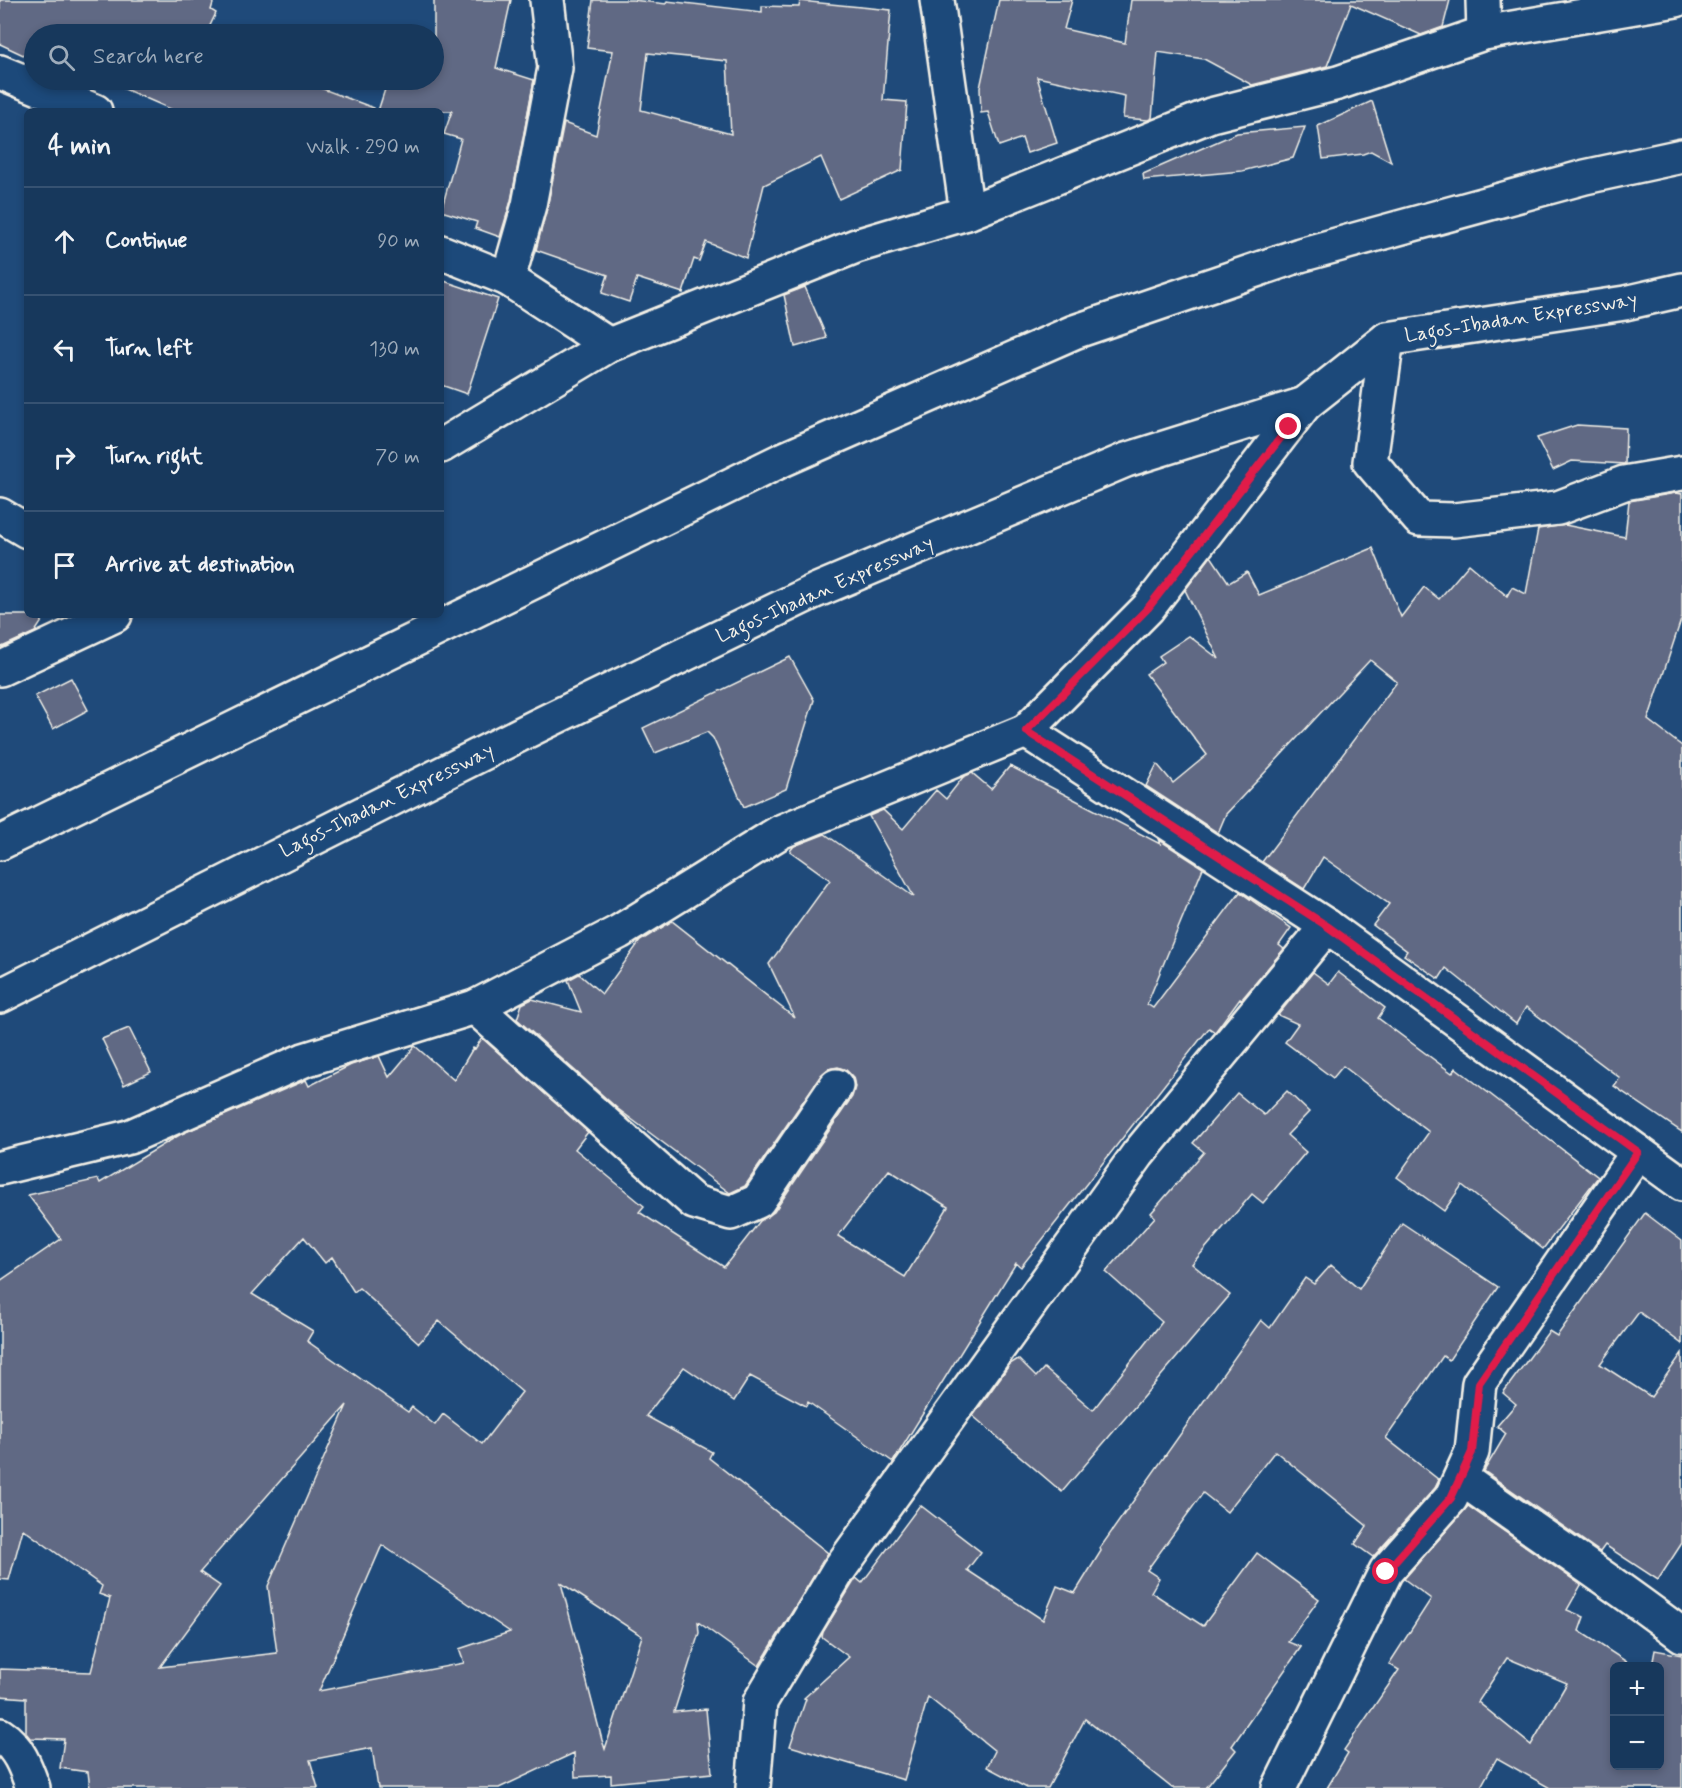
<!DOCTYPE html>
<meta charset="utf-8">
<style>
body{margin:0;font-family:Mynerve,sans-serif;background:#244365;color:#f1f3f6}
.controls{position:absolute;right:18px;bottom:18px;display:grid;overflow:hidden;border-radius:9px;box-shadow:0 3px 9px #0003}
.controls button{width:54px;height:54px;display:grid;place-items:center;padding:0;border:0;border-bottom:2px solid #365272;background:#17385c;color:#f1f3f6;font:30px sans-serif}
.stop{position:absolute;width:18px;height:18px;margin:-14px;border:4px solid #e11d48;border-radius:50%;background:#fff}
.stop.end{background:#e11d48;border-color:#fff;box-shadow:0 2px 6px #0008}
.list{margin:0;padding:0;list-style:none}
h2{display:flex;justify-content:space-between;align-items:center;height:78px;margin:0;padding:0 24px;font-size:26px}
h2 small{font-size:20px;font-weight:400;color:#9eacbb}
.list li{display:grid;grid-template-columns:39px 1fr auto;gap:18px;align-items:center;box-sizing:border-box;height:108px;padding:0 24px;border-top:2px solid #365272}
.list b{display:block;font-size:22px;white-space:nowrap}
.list em{font-size:20px;font-style:normal;color:#9eacbb}
.icon{flex:none;width:33px;height:33px;fill:none;stroke:currentColor;stroke-width:2;stroke-linecap:round;stroke-linejoin:round}
.map{position:relative;flex:none;width:1682px;height:1788px;overflow:hidden}
.search{position:absolute;background:#17385c;box-shadow:0 3px 9px #0003;left:24px;top:24px;width:420px;height:66px;display:flex;align-items:center;gap:15px;box-sizing:border-box;padding:0 21px;border-radius:33px;color:#9eacbb;font-size:22px}
.panel{position:absolute;background:#17385c;box-shadow:0 3px 9px #0003;left:24px;top:108px;width:420px;height:510px;border-radius:9px}
.map>svg:first-child{display:block}
.building{fill:#616984;stroke:#f4f1e8;stroke-width:1.5;fill-rule:evenodd}
.lines{fill:none;stroke-linecap:round;stroke-linejoin:round}
.street-casing{stroke:#f4f1e8;stroke-width:38}
.highway-casing{stroke:#f4f1e8;stroke-width:38}
.street{stroke:#1f4a7a;stroke-width:33}
.highway{stroke:#1f4a7a;stroke-width:33}
.route{stroke:#e11d48;stroke-width:8}
.labels{text-anchor:middle;dominant-baseline:central;stroke-width:5;stroke-linejoin:round;paint-order:stroke}
.street-label{font-size:20px;fill:#f4f1e8;stroke:#1f4a7a}
</style>
<div class="map">
<svg width="1682" height="1788" viewBox="0 0 1682 1788">
<rect width="100%" height="100%" fill="#1f4a7a"/>
<filter id="ink" filterUnits="userSpaceOnUse"><feTurbulence type="fractalNoise" baseFrequency=".0167" numOctaves="2"/><feDisplacementMap in="SourceGraphic" scale="12" xChannelSelector="R" yChannelSelector="G"/><feConvolveMatrix kernelMatrix="1 2 1 2 8 2 1 2 1" color-interpolation-filters="sRGB"/></filter>
<g filter="url(#ink)">
<g class="building">
<path d="M0,0H214L211,10L216,13L206,34H34V60L0,44Z"/>
<path d="M434,0H511L496,68L534,80L511,201L500,237L475,228L477,222L441,211L461,139L444,134L452,111H378L388,80H434Z"/>
<path d="M593,0H633L666,4L667,1L762,12V6L799,7L800,1L891,10L883,100L907,102L902,170L839,199L821,157L764,185L746,258L706,242L699,261L694,259L683,293L637,278L629,302L602,293L608,275L536,250L547,208L564,123L596,135L613,51L587,48ZM648,53L727,61L731,134L641,110Z"/>
<path d="M999,0H1072L1064,29L1125,43L1131,0H1450L1443,27L1421,35L1351,4L1327,66L1252,85L1204,59L1158,52L1152,118L1148,120L1123,118L1125,96L1037,77L1057,143L1027,153L1022,138L999,146L988,112L981,113L980,88Z"/>
<path d="M104,80H299L374,108V111H175Z"/>
<path d="M1372,101L1391,162L1371,151L1363,154L1323,159L1318,126Z"/>
<path d="M1305,127L1293,158L1242,171L1144,180L1143,174L1237,133Z"/>
<path d="M441,280L498,299L467,394L441,385Z"/>
<path d="M805,287L827,338L795,347L784,295Z"/>
<path d="M1577,425L1626,428L1625,464L1572,461L1553,470L1537,438Z"/>
<path d="M1676,493L1682,494V617L1648,720L1682,746V1132L1614,1086L1620,1078L1526,1007L1516,1024L1446,968L1439,979L1404,955L1407,951L1373,925L1389,904L1323,857L1304,889L1262,862L1397,682L1370,660L1226,814L1218,833L1146,786L1157,764L1173,783L1207,755L1146,674L1163,662L1159,656L1189,636L1219,659L1185,590L1211,556L1229,583L1247,572L1259,595L1373,548L1401,617L1424,587L1439,599L1469,564L1507,596L1512,587L1526,594L1538,529L1565,525L1625,537L1629,501Z"/>
<path d="M0,615H46L35,632L2,647L0,646Z"/>
<path d="M790,657L814,700L786,789L744,807L713,738L707,732L655,753L643,728Z"/>
<path d="M71,678L88,710L53,729L35,696Z"/>
<path d="M1010,766L1160,844L1158,839L1203,868L1147,1004L1153,1008L1240,892L1291,928L1279,945L1284,949L1242,999L1240,998L1215,1032L1209,1028L1021,1267L1016,1263L893,1462L808,1402L806,1406L750,1376L734,1401L684,1367L646,1416L712,1452L709,1458L828,1553L759,1666L698,1622L699,1633L674,1712L706,1709L712,1773L611,1783V1775L575,1777L574,1753L499,1788H378L372,1748L310,1760L318,1788H90L88,1772L60,1768L64,1739L30,1738L26,1733V1698L0,1696V1669L91,1672L110,1598L99,1594L102,1586L23,1529L9,1580L0,1579V1281L61,1239L28,1195L98,1179L100,1183L181,1134L306,1080L309,1086L351,1065L379,1056L389,1077L415,1046L454,1080L473,1048L475,1049L482,1038L588,1132L575,1149L644,1206L639,1212L724,1267L760,1221L774,1212L852,1097L855,1087L853,1077L846,1070L838,1067L828,1069L821,1075L745,1186L730,1193L618,1109L517,1019L522,1004L532,999L581,1012L568,980L579,974L602,994L640,941L672,921L795,1018L769,964L830,880L790,851L794,846L825,834L914,897L869,816L883,810L903,829L936,790L946,799L963,777L972,773L991,789ZM889,1170L948,1207L905,1277L838,1236ZM304,1237L325,1263L332,1257L354,1292L359,1288L419,1343L439,1321L522,1392L482,1444L443,1414L435,1425L412,1407L408,1412L307,1341L313,1331L252,1294ZM347,1405L268,1586L277,1653L160,1667L220,1586L200,1572ZM382,1545L510,1632L459,1649L464,1663L319,1691ZM561,1583L642,1636L605,1749L602,1740Z"/>
<path d="M1313,972L1329,984L1338,972L1385,1008L1378,1018L1452,1073L1456,1068L1598,1177L1543,1249L1462,1185L1444,1211L1397,1177L1429,1132L1343,1066L1333,1078L1285,1042L1298,1024L1278,1015Z"/>
<path d="M129,1028L151,1072L124,1085L102,1039Z"/>
<path d="M1287,1091L1309,1112L1287,1135L1306,1152L1263,1203L1252,1194L1192,1264L1230,1295L1062,1492L973,1416L1010,1364L1018,1359L1036,1377L1044,1368L1093,1410L1162,1322L1106,1272L1155,1217L1151,1213L1204,1152L1193,1143L1237,1093L1264,1115Z"/>
<path d="M1645,1213L1682,1241V1344L1639,1312L1600,1364L1651,1397L1682,1353V1543L1658,1580L1605,1545L1600,1552L1484,1471L1506,1434L1497,1426L1516,1404L1503,1393L1549,1331L1557,1336Z"/>
<path d="M1402,1223L1498,1287L1449,1360L1443,1356L1386,1438L1439,1480L1435,1488L1373,1557L1355,1544L1367,1526L1275,1451L1227,1512L1203,1493L1147,1570L1159,1578L1151,1592L1203,1626L1257,1553L1319,1599L1288,1642L1301,1647L1232,1746L1236,1750L1206,1788H1172L1085,1719L1048,1788H1027L987,1767L995,1751L928,1697L904,1780L790,1746L806,1699L804,1698L849,1657L822,1637L823,1632L856,1578L862,1583L920,1505L981,1552L967,1570L1043,1620L1057,1586L1075,1593L1101,1551L1100,1548L1261,1320L1270,1328L1305,1278L1314,1284L1331,1265L1359,1289Z"/>
<path d="M1468,1506L1581,1585L1567,1610L1584,1617L1579,1631L1633,1666H1614V1766H1659V1666H1652L1655,1650L1682,1655V1788H1550L1497,1758L1480,1788H1327L1348,1753L1344,1750L1399,1670L1389,1664L1431,1599L1404,1579ZM1507,1658L1567,1683L1531,1745L1478,1702Z"/>
</g>
<g class="lines">
<g class="street-casing">
<g id="street">
<path d="M937,0L967,213"/>
<path d="M1483,0L1484,33"/>
<path d="M0,72L95,111"/>
<path d="M441,252L508,279L609,345"/>
<path d="M508,279L529,205L555,68L547,0"/>
<path d="M1387,339L1370,462L1419,519L1454,520L1558,508L1624,483L1682,473"/>
<path d="M441,446L609,345L856,246L967,213L1211,115L1338,83L1484,33L1676,0"/>
<path d="M0,515L27,531"/>
<path d="M0,669L115,615"/>
<path d="M1026,731L1327,926L1682,1184"/>
<path d="M475,1007L694,1202L731,1213L758,1201L836,1086"/>
<path d="M0,1168L129,1137L304,1060L475,1007L619,932L780,832L1026,731L1148,608L1305,404"/>
<path d="M1461,1478C1534,1531 1611,1580 1682,1635"/>
<path d="M0,1735C19,1747 26,1768 33,1788"/>
<path d="M753,1788L760,1702L838,1571L1138,1154L1327,926"/>
<path d="M1279,1788L1386,1571L1451,1498L1472,1452L1479,1383L1638,1152"/>
</g>
</g>
<g class="highway-casing">
<g id="highway">
<path d="M0,843L782,460L1074,332L1300,255L1585,177L1682,156"/>
<path d="M0,996L535,727L815,591L1126,460L1305,404L1387,339L1625,303L1682,290"/>
</g>
</g>
<use href="#street" class="street"/>
<use href="#highway" class="highway"/>
</g>
</g>
<g class="lines" filter="url(#ink)">
<path class="route" d="M1289,427L1148,608L1026,731L1327,926L1638,1152L1479,1383L1472,1452L1451,1498L1386,1572"/>
</g>
<g class="labels">
<g class="street-label">
<text transform="translate(1521 318) rotate(-9)">Lagos-Ibadan Expressway</text>
<text transform="translate(825 590) rotate(-24)">Lagos-Ibadan Expressway</text>
<text transform="translate(387 801) rotate(-26)">Lagos-Ibadan Expressway</text>
</g>
</g>
</svg>
<div class="controls">
<button>+</button>
<button>−</button>
</div>
<div class="stop" style="left:1386px;top:1572px"></div>
<div class="stop end" style="left:1289px;top:427px"></div>
<div class="search"><svg class="icon" aria-label="search" viewBox="0 0 24 24"><circle cx="10" cy="10" r="6"/><path d="M15 15l6 6"/></svg>Search here</div>
<section class="panel">
<h2>4 min<small>Walk · 290 m</small></h2>
<ul class="list">
<li><svg class="icon" aria-label="ahead" viewBox="0 0 24 24"><path d="M12 20V5M6 11l6-6 6 6"/></svg><div><b>Continue</b></div><em>90 m</em></li>
<li><svg class="icon" aria-label="left" viewBox="0 0 24 24"><path d="M17 20v-9H6M10 6l-5 5 5 5"/></svg><div><b>Turn left</b></div><em>130 m</em></li>
<li><svg class="icon" aria-label="right" viewBox="0 0 24 24"><path d="M7 20v-9h11M14 6l5 5-5 5"/></svg><div><b>Turn right</b></div><em>70 m</em></li>
<li><svg class="icon" aria-label="arrive" viewBox="0 0 24 24"><path d="M6 21V4h12l-3 4 3 4H6"/></svg><div><b>Arrive at destination</b></div></li>
</ul>
</section>
</div>
